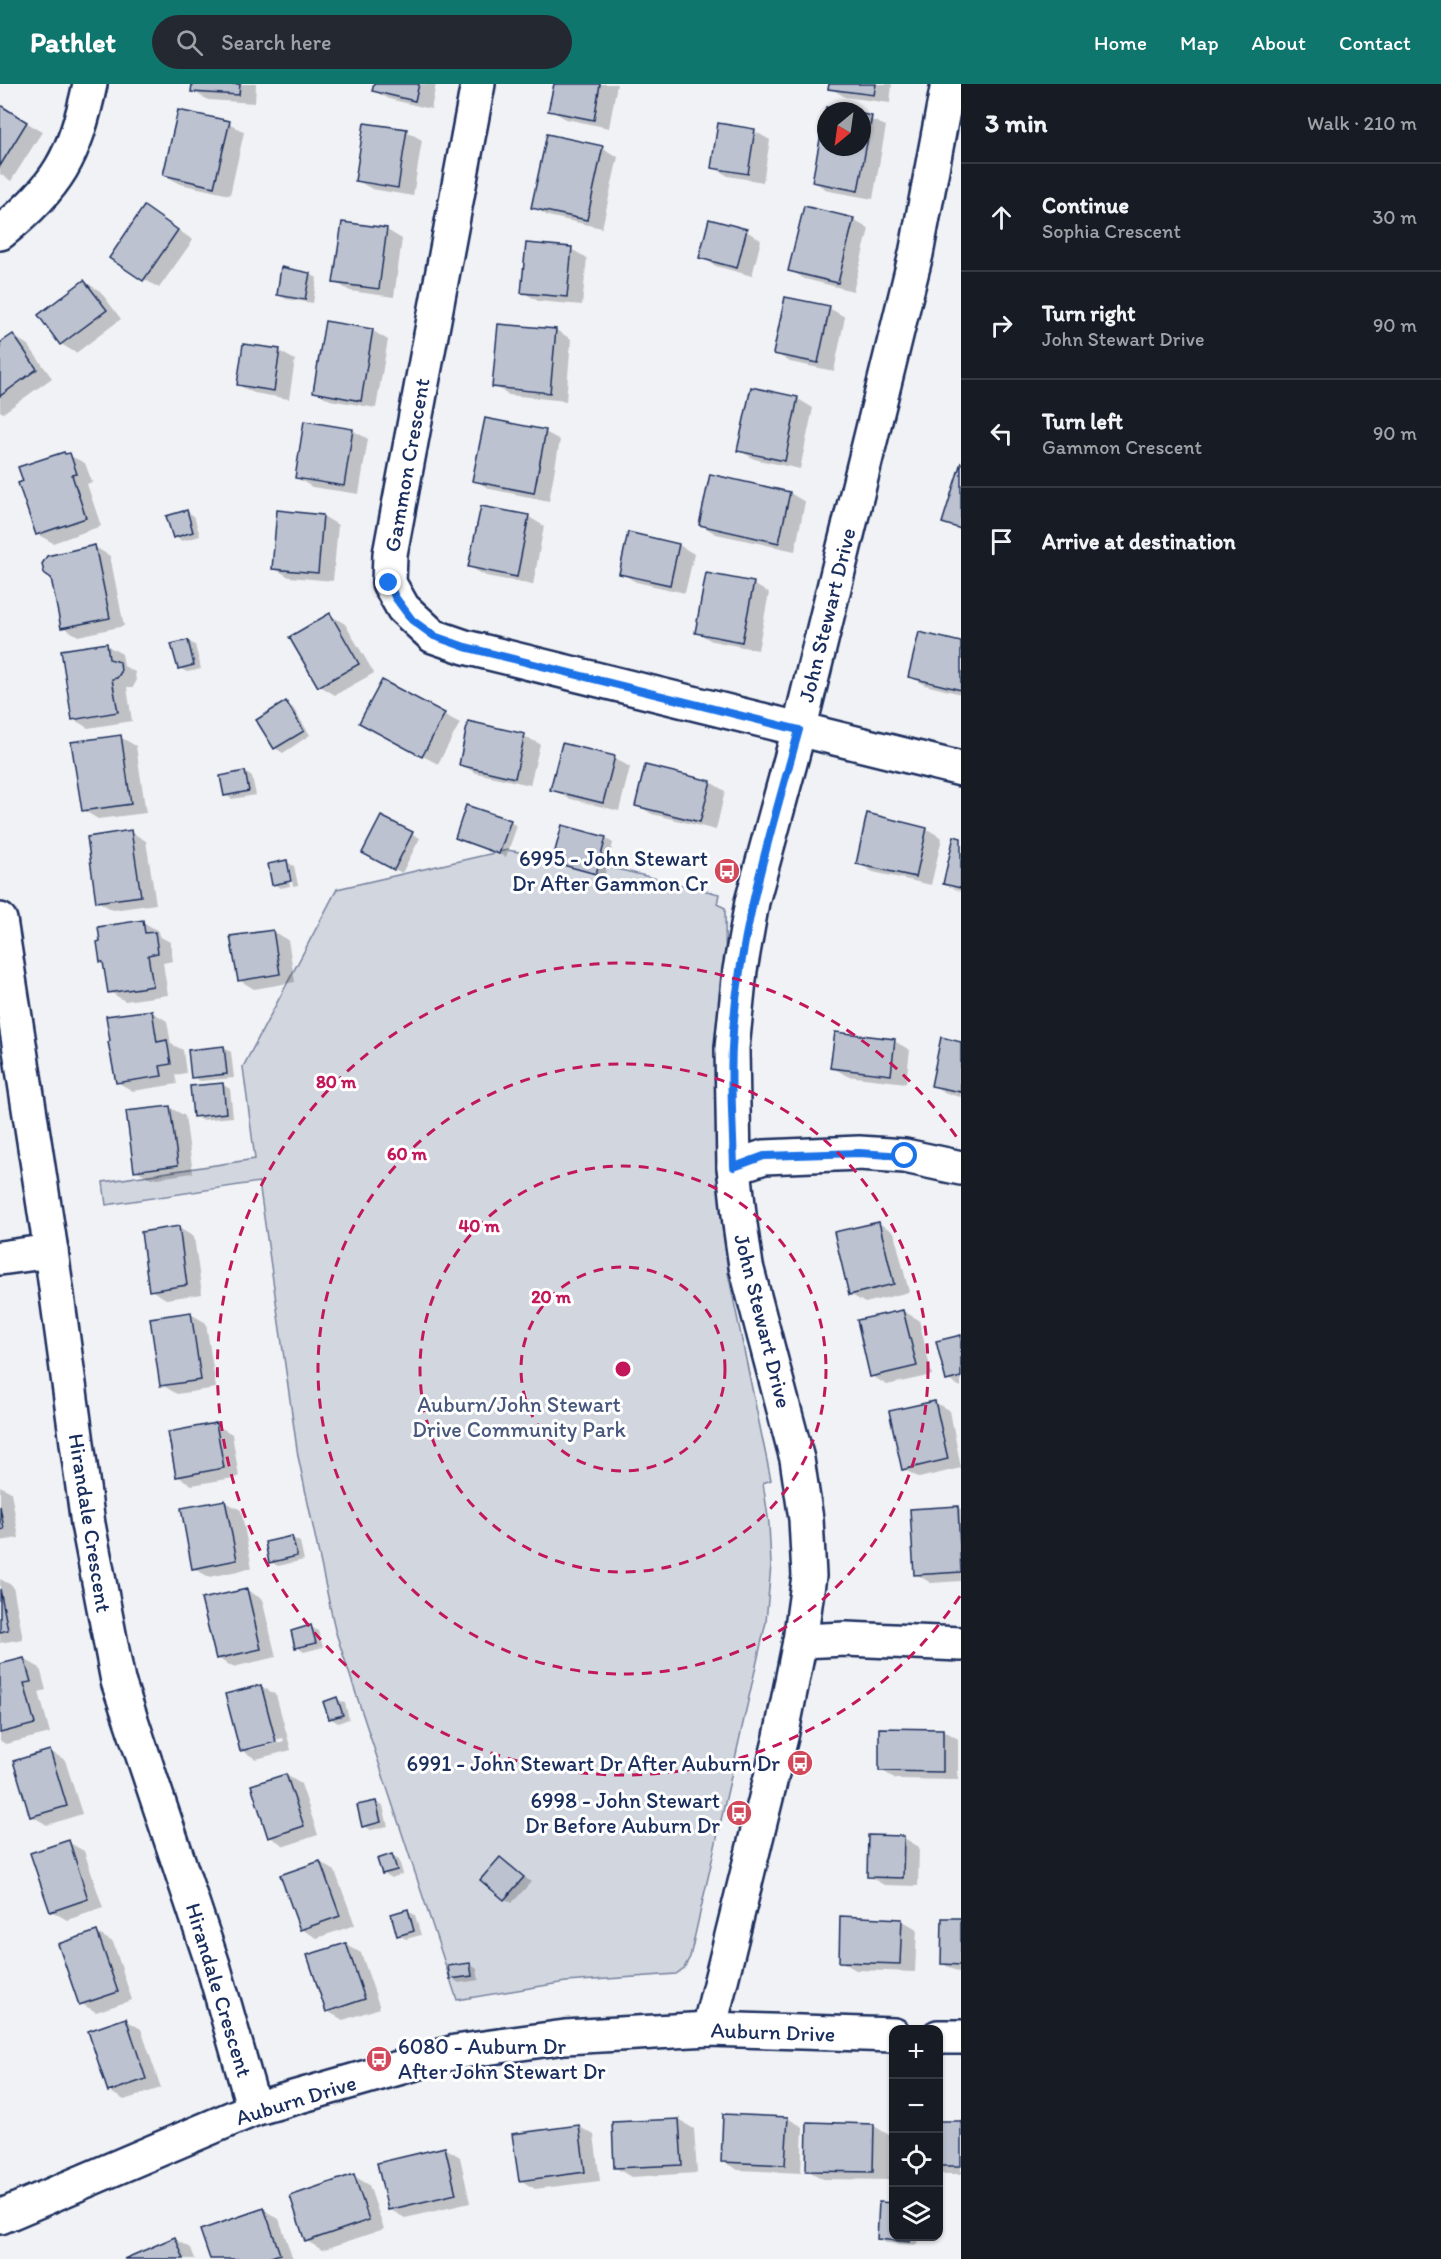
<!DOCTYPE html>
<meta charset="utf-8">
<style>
body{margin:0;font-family:Itim,sans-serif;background:#242831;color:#f1f3f6}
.controls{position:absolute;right:18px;bottom:18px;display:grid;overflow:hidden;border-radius:12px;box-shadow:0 2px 4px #0004}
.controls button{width:54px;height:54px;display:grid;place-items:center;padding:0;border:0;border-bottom:2px solid #363941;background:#171b24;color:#f1f3f6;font:30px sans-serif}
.compass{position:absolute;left:817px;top:18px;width:54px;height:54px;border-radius:50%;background:#171b24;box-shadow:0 2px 4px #0004;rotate:209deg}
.stop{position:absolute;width:18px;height:18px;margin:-14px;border:4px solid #1a73e8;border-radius:50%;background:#fff}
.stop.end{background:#1a73e8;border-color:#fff;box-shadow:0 2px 6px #0008}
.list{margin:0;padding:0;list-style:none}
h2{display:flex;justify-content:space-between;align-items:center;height:78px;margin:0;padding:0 24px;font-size:26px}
h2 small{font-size:20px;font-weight:400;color:#9ea1a6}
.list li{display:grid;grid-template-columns:39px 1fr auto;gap:18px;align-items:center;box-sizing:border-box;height:108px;padding:0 24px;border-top:2px solid #363941}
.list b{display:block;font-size:22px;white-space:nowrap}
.list p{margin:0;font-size:20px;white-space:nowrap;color:#9ea1a6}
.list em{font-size:20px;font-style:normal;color:#9ea1a6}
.icon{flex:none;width:33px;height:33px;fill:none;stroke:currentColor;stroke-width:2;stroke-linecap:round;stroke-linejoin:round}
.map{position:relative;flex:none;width:961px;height:2175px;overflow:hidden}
header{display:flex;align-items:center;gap:36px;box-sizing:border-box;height:84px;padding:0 30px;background:#0f766e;color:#fff}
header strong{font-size:28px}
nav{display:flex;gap:33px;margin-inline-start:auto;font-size:21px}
.search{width:420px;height:54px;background:#242831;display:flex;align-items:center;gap:15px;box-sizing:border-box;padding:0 21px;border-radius:33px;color:#9ea1a6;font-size:22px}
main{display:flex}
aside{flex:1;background:#171b24}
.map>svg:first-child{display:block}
.green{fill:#d2d6df;stroke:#76829e;stroke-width:1.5}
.shadow{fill:#0003;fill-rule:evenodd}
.building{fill:#bcc2d0;stroke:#1b2f5e;stroke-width:1.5}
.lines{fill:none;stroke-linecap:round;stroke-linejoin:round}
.minor-casing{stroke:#1b2f5e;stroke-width:38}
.minor{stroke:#fff;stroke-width:33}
.route{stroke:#1a73e8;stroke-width:8}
.ring{fill:none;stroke:#c2185b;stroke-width:3;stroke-dasharray:10 8}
.labels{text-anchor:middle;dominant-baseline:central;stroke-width:6;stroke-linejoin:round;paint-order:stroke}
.street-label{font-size:22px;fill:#1b2f5e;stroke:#fff}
.poi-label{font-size:22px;fill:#1b2f5e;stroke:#fff;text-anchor:end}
.park-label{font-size:22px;fill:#49597e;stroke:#fff}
.centre{fill:#c2185b;stroke:#fff;stroke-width:3}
.ring-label{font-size:18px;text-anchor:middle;font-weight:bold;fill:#c2185b;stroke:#fff;stroke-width:6;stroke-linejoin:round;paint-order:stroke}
</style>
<header>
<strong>Pathlet</strong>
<div class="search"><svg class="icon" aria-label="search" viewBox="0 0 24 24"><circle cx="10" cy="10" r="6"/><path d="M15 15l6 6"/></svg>Search here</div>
<nav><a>Home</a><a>Map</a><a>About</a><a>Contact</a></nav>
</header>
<main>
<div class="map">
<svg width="961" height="2175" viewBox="0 0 961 2175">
<rect width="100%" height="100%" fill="#f1f2f5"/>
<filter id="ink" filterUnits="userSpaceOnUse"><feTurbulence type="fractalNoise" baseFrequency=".0167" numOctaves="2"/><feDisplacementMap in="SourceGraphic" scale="12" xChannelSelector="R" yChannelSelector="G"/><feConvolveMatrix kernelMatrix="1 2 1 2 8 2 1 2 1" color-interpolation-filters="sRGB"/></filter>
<g filter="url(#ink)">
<path class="green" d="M507,766L617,785L719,810L717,820L725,824L728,1189L771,1396L763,1399L769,1440L771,1481L766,1538L690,1873L684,1884L676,1890L566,1898L457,1916L335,1546L298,1372L259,1098L106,1121L103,1098L255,1075L243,983L337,805Z"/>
<g class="shadow">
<path d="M193,0H256L255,19L208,16L193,7Z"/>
<path d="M375,0H436L431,25L389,15L374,7Z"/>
<path d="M555,0H617L609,44L566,35L550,26Z"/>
<path d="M830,0H892L890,19L845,13L830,4Z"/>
<path d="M0,22L42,48L11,97L0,90Z"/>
<path d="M826,32V63H862V32L886,42L873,115L829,107L814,98Z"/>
<path d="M229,39L244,48L230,111L180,100L165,91Z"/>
<path d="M406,47L422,56L413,112L372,105L356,96Z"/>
<path d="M754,47L770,56L763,98L728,92L713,83Z"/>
<path d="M602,64L618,73L602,144L548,132L533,123Z"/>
<path d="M159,133L193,156L159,204L144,195Z"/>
<path d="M853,136L869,145L853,207L805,195L790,186Z"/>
<path d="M387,146L402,155L394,213L350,207L335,198Z"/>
<path d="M746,147L761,156L752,192L716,182L701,173Z"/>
<path d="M571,165L587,174L582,221L538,217L523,208Z"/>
<path d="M310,190L317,194L313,219L286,215L278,211Z"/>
<path d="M85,198L100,207L121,235L76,269L61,260Z"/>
<path d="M829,224L845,233L834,287L790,278L775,269Z"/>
<path d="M499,241L556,246L571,255L566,317L509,311L494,302Z"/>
<path d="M373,247L388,256L376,324L330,316L315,307Z"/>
<path d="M13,252L28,261L52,294L3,329L0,327V261Z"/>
<path d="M279,267L295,276L289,315L254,309L238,301Z"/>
<path d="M752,305L798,315L813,324L800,385L754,375L739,366Z"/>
<path d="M352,346L368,355L359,410L312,403L297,394Z"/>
<path d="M545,348L560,356L549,417L490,405L474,396Z"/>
<path d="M64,369L85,379L92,398L87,400L101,442L53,459L37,450Z"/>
<path d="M711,391L790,409L805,418L795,467L716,450L701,441Z"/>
<path d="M187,428L194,432L200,452L182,457L174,453Z"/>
<path d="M323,432L338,441L333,497L289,493L274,484Z"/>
<path d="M529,433L544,442L533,501L486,492L470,483Z"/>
<path d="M679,461L694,470L685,509L636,498L621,489Z"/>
<path d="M95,463L110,472L124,542L78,552L63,543Z"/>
<path d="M753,500L769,509L758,566L712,557L696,548Z"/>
<path d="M330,531L345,540L374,589L335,611L320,602Z"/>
<path d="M188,557L195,561L201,585L187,588L179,584Z"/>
<path d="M961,560V610L925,601L910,592Z"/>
<path d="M106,561L122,570L124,582L135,588L136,598L133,603H127L132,637L88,644L73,635Z"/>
<path d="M383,598L460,639L438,680L376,648Z"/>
<path d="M286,619L293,624L310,651L283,669L275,664L258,636Z"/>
<path d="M524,652L540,660L530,701L476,689L460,680Z"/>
<path d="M120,653L136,662L146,729L98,735L83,726Z"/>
<path d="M614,674L630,683L619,727L567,714L552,705Z"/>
<path d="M245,688L252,693L256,711L232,715L225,711Z"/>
<path d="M710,698L725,707L716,746L652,730L637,721Z"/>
<path d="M382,734L420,754L402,789L371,773Z"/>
<path d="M510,738L517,742L506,773L456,754Z"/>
<path d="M927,745L942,754L931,801L873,788L857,779Z"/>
<path d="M131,748L146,757L156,820L113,826L97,817Z"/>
<path d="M605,754L613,759L604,793L554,777Z"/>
<path d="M961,756V808L944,799Z"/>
<path d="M286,778L294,782L298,801L293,802L289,781H286L290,802L281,804L274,800Z"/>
<path d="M143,838L158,847L159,852L170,858L173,877L163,879L168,911L125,917L110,908L105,880L101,877Z"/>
<path d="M273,847L288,856L295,898L254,905L239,896Z"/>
<path d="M152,928L167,937L171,960L183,966L186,989L175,991L177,1000L133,1007L117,998Z"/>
<path d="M894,957L910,966L906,999L847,992L832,983Z"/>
<path d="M961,959V1013L948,1010L932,1001Z"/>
<path d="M224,964L231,968L234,994L200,997L193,993Z"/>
<path d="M222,1000L230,1005L233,1033L201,1036L194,1032Z"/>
<path d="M169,1023L185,1032L193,1089L151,1095L136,1086Z"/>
<path d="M878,1139L894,1148L909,1208L865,1219L850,1210Z"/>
<path d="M179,1144L194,1153L202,1210L166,1215L151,1206Z"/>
<path d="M903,1227L919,1236L932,1291L887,1301L872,1292Z"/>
<path d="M191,1230L206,1239L216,1304L177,1310L162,1301Z"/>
<path d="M961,1252V1303L948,1296Z"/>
<path d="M934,1318L950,1327L961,1384L919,1394L904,1385Z"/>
<path d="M216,1341L232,1350L239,1393L192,1401L177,1392Z"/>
<path d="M0,1402L11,1408L19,1454L0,1457Z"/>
<path d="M225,1418L241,1426L252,1484L209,1493L193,1484Z"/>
<path d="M958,1424L961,1425V1497L931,1499L916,1490Z"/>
<path d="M292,1454L300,1458L304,1476L278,1482L271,1478Z"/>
<path d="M0,1495L13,1502L23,1555L0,1559Z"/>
<path d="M247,1506L262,1515L276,1573L233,1583L217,1574Z"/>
<path d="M311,1543L318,1547L323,1563L304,1568L297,1563Z"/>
<path d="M24,1575L40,1584L46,1606L39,1608L50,1649L6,1660L0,1657V1581Z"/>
<path d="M261,1602L276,1611L291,1666L256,1675L241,1666ZM283,1654L284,1657L251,1666V1662Z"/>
<path d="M337,1615L345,1619L349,1635L338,1639L330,1634Z"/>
<path d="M943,1646L958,1655V1696L896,1695L881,1686Z"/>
<path d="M50,1667L65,1676L82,1730L47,1741L32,1732Z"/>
<path d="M286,1691L301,1700L318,1751L285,1762L270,1753Z"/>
<path d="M375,1718L383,1722L388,1742L371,1746L364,1742Z"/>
<path d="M869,1752L904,1754L919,1763L918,1802L884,1801L868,1792Z"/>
<path d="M68,1758L84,1767L103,1824L67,1836L51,1827Z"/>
<path d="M392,1772L399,1776L403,1790L391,1794L383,1789Z"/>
<path d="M500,1775L531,1798L512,1819L505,1815Z"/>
<path d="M320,1778L335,1787L355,1841L317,1854L301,1845Z"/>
<path d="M408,1827L415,1831L421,1851L406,1855L398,1851Z"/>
<path d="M901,1836L917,1845L915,1888L856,1886L840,1877Z"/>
<path d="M961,1836V1889L958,1888L943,1880Z"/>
<path d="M97,1849L113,1858L132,1916L96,1928L80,1919Z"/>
<path d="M345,1860L361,1869L380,1924L343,1936L327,1927Z"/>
<path d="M470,1880L477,1885L479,1896L459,1899L451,1894Z"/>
<path d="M126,1936L141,1945L161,2004L124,2016L109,2007Z"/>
<path d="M787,2034L803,2043L801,2089L738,2086L722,2077Z"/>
<path d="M679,2036L694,2045L697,2089L631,2093L616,2084Z"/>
<rect x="938" y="2038" width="23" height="52"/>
<path d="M578,2042L594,2051L600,2097L535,2105L520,2096Z"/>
<path d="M874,2042L889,2051V2096L823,2095L807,2086Z"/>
<path d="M445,2064L460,2073L470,2119L405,2134L389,2125Z"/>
<path d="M354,2092L369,2101L384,2145L322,2166L307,2157Z"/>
<path d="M264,2126L279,2135L293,2175H212Z"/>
<path d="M894,2152H918L917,2161L886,2159L879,2154Z"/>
<path d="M175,2155L191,2164L195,2175H128Z"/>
</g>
<g class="building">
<path d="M192,0H240L239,11L191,8Z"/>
<path d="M374,0H419L415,17L372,7Z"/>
<path d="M554,0H600L594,36L548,27Z"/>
<path d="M829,0H876L874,11L828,5Z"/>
<path d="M0,21L27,38L0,82Z"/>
<path d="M826,23L845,27H826V63H862V30L872,32L858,107L812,98Z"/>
<path d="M178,26L230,37L214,103L163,91Z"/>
<path d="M364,39L407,45L398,104L355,97Z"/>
<path d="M718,39L755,45L748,90L711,84Z"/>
<path d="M547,50L603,62L587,136L531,124Z"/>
<path d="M144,122L178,146L143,197L109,174Z"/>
<path d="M804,122L854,134L838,199L788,187Z"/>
<path d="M709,135L747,145L737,184L699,174Z"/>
<path d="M342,138L387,144L379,205L333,199Z"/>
<path d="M526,159L572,163L567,213L521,209Z"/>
<path d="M281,183L310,189L305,216L277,211Z"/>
<path d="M84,196L107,226L60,261L38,231Z"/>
<path d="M785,213L830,222L818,279L773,270Z"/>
<path d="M325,237L373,245L361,317L313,308Z"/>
<path d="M498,240L556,245L550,309L492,303Z"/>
<path d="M13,250L37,285L0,312V259Z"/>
<path d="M243,260L280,265L274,307L237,301Z"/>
<path d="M751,303L798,313L785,377L737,367Z"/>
<path d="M485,334L546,346L534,409L472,397Z"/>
<path d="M304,337L353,345L344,402L295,394Z"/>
<path d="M64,368L65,370L70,369L77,390L72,391L86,434L36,451L18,399L23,397L18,383Z"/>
<path d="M961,378V445L942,439Z"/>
<path d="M710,390L790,408L779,459L699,441Z"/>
<path d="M481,422L529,431L517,493L468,483Z"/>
<path d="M187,426L193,448L173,454L166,432Z"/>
<path d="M277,426L323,431L318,489L272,485Z"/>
<path d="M628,448L679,460L670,501L619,490Z"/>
<path d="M95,461L110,534L61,544L51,494L44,489L42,480L47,472Z"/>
<path d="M706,489L754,498L742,558L695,549Z"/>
<path d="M330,529L359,580L318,603L289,553Z"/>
<path d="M919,548L961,558V606L908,593Z"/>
<path d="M188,556L194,581L178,585L171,560Z"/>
<path d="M107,559L109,575L120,578L121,588L117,594L112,595L118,628L72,636L61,566Z"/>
<path d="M382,596L445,629L422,673L359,639Z"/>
<path d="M286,617L304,647L274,665L256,636Z"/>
<path d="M468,637L525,650L515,694L459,681Z"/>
<path d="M121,651L131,720L82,727L71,658Z"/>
<path d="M562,659L615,672L603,719L550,706Z"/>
<path d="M645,681L711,697L700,738L635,722Z"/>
<path d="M245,687L249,707L224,712L220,692Z"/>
<path d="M466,721L511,736L499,770L455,754Z"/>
<path d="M867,729L927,744L916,793L856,780Z"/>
<path d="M381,732L413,748L394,786L362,769Z"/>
<path d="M562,741L606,753L596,790L552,778Z"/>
<path d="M131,746L141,812L96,818L87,753Z"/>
<path d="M954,752L961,754V804L943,800Z"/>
<path d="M287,776L291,797L272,801L268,780Z"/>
<path d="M143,836L145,849L155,848L158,869L148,871L153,902L108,909L103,878H100L97,858L100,857L98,843Z"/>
<path d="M273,846L280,890L238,897L230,852Z"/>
<path d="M152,926L157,958L167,956L171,980L160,982L162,992L116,999L108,958L110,957L106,932Z"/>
<path d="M835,948L895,955L891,991L830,984Z"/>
<path d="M941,953L961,958V1008L931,1002Z"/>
<path d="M224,962L227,990L191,994L188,966Z"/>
<path d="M223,999L226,1029L193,1033L190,1002Z"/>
<path d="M170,1022L178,1081L134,1087L126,1027Z"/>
<path d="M879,1138L894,1200L849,1211L834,1148Z"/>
<path d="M179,1142L187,1201L149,1207L141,1148Z"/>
<path d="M903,1226L917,1282L870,1293L857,1236Z"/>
<path d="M191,1228L201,1296L160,1302L150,1234Z"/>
<path d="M961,1251V1293L946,1297L936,1257Z"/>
<path d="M935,1317L948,1375L902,1386L889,1327Z"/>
<path d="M216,1339L224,1384L176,1393L168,1348Z"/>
<path d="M225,1416L237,1476L192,1485L181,1424Z"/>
<path d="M0,1422L4,1445L0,1446Z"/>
<path d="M958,1422L961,1488L914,1491L910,1425Z"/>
<path d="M292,1452L297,1472L269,1479L265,1458Z"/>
<path d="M0,1505L8,1546L0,1548Z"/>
<path d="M247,1505L261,1565L216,1575L201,1515Z"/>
<path d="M311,1541L316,1559L295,1564L291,1547Z"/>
<path d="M24,1574L31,1598L24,1599L35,1640L0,1649V1580Z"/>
<path d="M261,1601L276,1658L240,1667L225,1610Z"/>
<path d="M337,1613L343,1631L329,1635L323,1618Z"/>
<path d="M879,1644L943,1645V1688L879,1687Z"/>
<path d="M50,1666L67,1722L30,1733L13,1677Z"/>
<path d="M286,1690L304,1742L268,1754L251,1701Z"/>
<path d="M376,1717L381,1738L362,1743L357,1721Z"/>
<path d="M868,1751L904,1752L903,1794L867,1793Z"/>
<path d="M69,1756L88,1815L50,1828L30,1769Z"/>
<path d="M392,1770L397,1786L382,1790L377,1775Z"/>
<path d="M500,1773L524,1793L504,1816L480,1796Z"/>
<path d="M320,1777L340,1832L300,1846L280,1791Z"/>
<path d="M408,1825L414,1847L397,1852L391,1830Z"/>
<path d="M840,1832L902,1835L900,1880L839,1878Z"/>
<path d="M942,1834H961V1881L941,1880Z"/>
<path d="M97,1847L118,1908L79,1921L58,1860Z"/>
<path d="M346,1859L365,1915L326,1928L307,1871Z"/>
<path d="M470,1879L472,1892L450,1895L448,1882Z"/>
<path d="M126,1934L146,1995L108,2008L88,1947Z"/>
<path d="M723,2030L788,2033L785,2081L721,2078Z"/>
<path d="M679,2035L682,2081L614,2084L612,2038Z"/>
<rect x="938" y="2037" width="23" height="45"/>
<path d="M807,2038L874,2040L873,2088L806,2087Z"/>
<path d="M579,2041L585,2088L519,2097L512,2050Z"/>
<path d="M445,2063L456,2110L388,2126L377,2079Z"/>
<path d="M354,2090L369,2136L305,2158L290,2112Z"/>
<path d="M879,2118L894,2119V2152H911L910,2158L877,2155Z"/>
<path d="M264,2124L280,2170L265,2175H210L200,2146Z"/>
<path d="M175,2153L184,2175H124Z"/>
</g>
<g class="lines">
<g class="minor-casing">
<g id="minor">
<path d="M478,0L390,470L389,499L403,524L433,552L465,563L961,685"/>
<path d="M0,149C58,103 75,72 90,0"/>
<path d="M0,836L51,1167L88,1440L118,1597L213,1881L254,2025"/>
<path d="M734,1083L764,1073L859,1069L905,1072L961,1084"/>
<path d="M0,1174L51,1167"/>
<path d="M800,1557L846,1555L961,1560"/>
<path d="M709,1945L781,1653L800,1557L809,1492L806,1435L797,1375L746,1182L740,1140L734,1083L732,964L740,886L752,818L799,646L916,170L948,0"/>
<path d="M938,1953H961"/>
<path d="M0,2133L254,2025L455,1968L565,1953L709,1945L894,1951"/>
</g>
</g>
<use href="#minor" class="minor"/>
</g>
</g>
<g class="lines" filter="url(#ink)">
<path class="route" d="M389,499L395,513L412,536L434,552L465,563L799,646C770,750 737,855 732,964C730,1004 733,1044 734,1083L764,1072L859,1069L905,1072"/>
</g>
<g class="ring">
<circle cx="623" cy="1285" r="102"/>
<circle cx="623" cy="1285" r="203"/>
<circle cx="623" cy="1285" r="305"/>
<path d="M960 1512A406 406 0 1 1 960 1058"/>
</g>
<defs>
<g id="bus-disc" transform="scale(1.35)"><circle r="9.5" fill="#d1495b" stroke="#fff"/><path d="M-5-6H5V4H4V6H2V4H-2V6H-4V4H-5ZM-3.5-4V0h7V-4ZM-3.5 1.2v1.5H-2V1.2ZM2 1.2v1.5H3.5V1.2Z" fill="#fff"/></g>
</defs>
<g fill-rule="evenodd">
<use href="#bus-disc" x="727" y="787"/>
<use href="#bus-disc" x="800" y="1679"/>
<use href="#bus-disc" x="739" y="1729"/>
<use href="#bus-disc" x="379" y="1975"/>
</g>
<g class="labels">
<g class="street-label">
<text transform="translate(407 381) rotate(-80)">Gammon Crescent</text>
<text transform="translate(827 531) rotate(-76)">John Stewart Drive</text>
<text transform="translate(763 1237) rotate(76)">John Stewart Drive</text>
<text transform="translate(90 1439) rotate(81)">Hirandale Crescent</text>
<text transform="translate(219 1906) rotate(73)">Hirandale Crescent</text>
<text transform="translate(773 1948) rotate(2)">Auburn Drive</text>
<text transform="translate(296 2016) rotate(-17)">Auburn Drive</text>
</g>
<g class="poi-label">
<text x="708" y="774">6995 - John Stewart<tspan x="708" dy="25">Dr After Gammon Cr</tspan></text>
<text x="780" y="1679">6991 - John Stewart Dr After Auburn Dr</text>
<text x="720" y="1716">6998 - John Stewart<tspan x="720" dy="25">Dr Before Auburn Dr</tspan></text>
<text x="398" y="1962" text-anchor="start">6080 - Auburn Dr<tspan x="398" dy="25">After John Stewart Dr</tspan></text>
</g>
<g class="park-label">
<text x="519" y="1320">Auburn/John Stewart<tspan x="519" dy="25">Drive Community Park</tspan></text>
</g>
</g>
<circle cx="623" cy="1285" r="9" class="centre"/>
<g class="ring-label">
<text x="336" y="1004">80 m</text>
<text x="407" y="1076">60 m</text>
<text x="479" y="1148">40 m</text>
<text x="551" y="1219">20 m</text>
</g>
</svg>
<div class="controls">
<button>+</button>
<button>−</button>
<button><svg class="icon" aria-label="locate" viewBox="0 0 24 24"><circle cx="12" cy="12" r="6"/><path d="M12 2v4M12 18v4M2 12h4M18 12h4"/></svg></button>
<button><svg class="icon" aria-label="layers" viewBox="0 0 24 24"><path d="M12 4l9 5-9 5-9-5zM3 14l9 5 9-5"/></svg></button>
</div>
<svg class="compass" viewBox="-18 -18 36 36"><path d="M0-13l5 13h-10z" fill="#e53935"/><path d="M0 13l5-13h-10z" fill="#9ea1a6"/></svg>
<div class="stop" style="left:905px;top:1072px"></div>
<div class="stop end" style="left:389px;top:499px"></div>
</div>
<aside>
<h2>3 min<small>Walk · 210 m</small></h2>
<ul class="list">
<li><svg class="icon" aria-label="ahead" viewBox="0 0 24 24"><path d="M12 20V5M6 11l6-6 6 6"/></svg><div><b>Continue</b><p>Sophia Crescent</p></div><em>30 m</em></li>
<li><svg class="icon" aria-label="right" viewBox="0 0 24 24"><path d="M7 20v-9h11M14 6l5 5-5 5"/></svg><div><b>Turn right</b><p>John Stewart Drive</p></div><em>90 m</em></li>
<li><svg class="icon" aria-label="left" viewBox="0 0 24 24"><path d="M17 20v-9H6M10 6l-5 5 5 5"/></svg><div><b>Turn left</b><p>Gammon Crescent</p></div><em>90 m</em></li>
<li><svg class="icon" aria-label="arrive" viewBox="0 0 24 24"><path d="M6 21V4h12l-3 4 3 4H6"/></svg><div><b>Arrive at destination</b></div></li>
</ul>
</aside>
</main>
